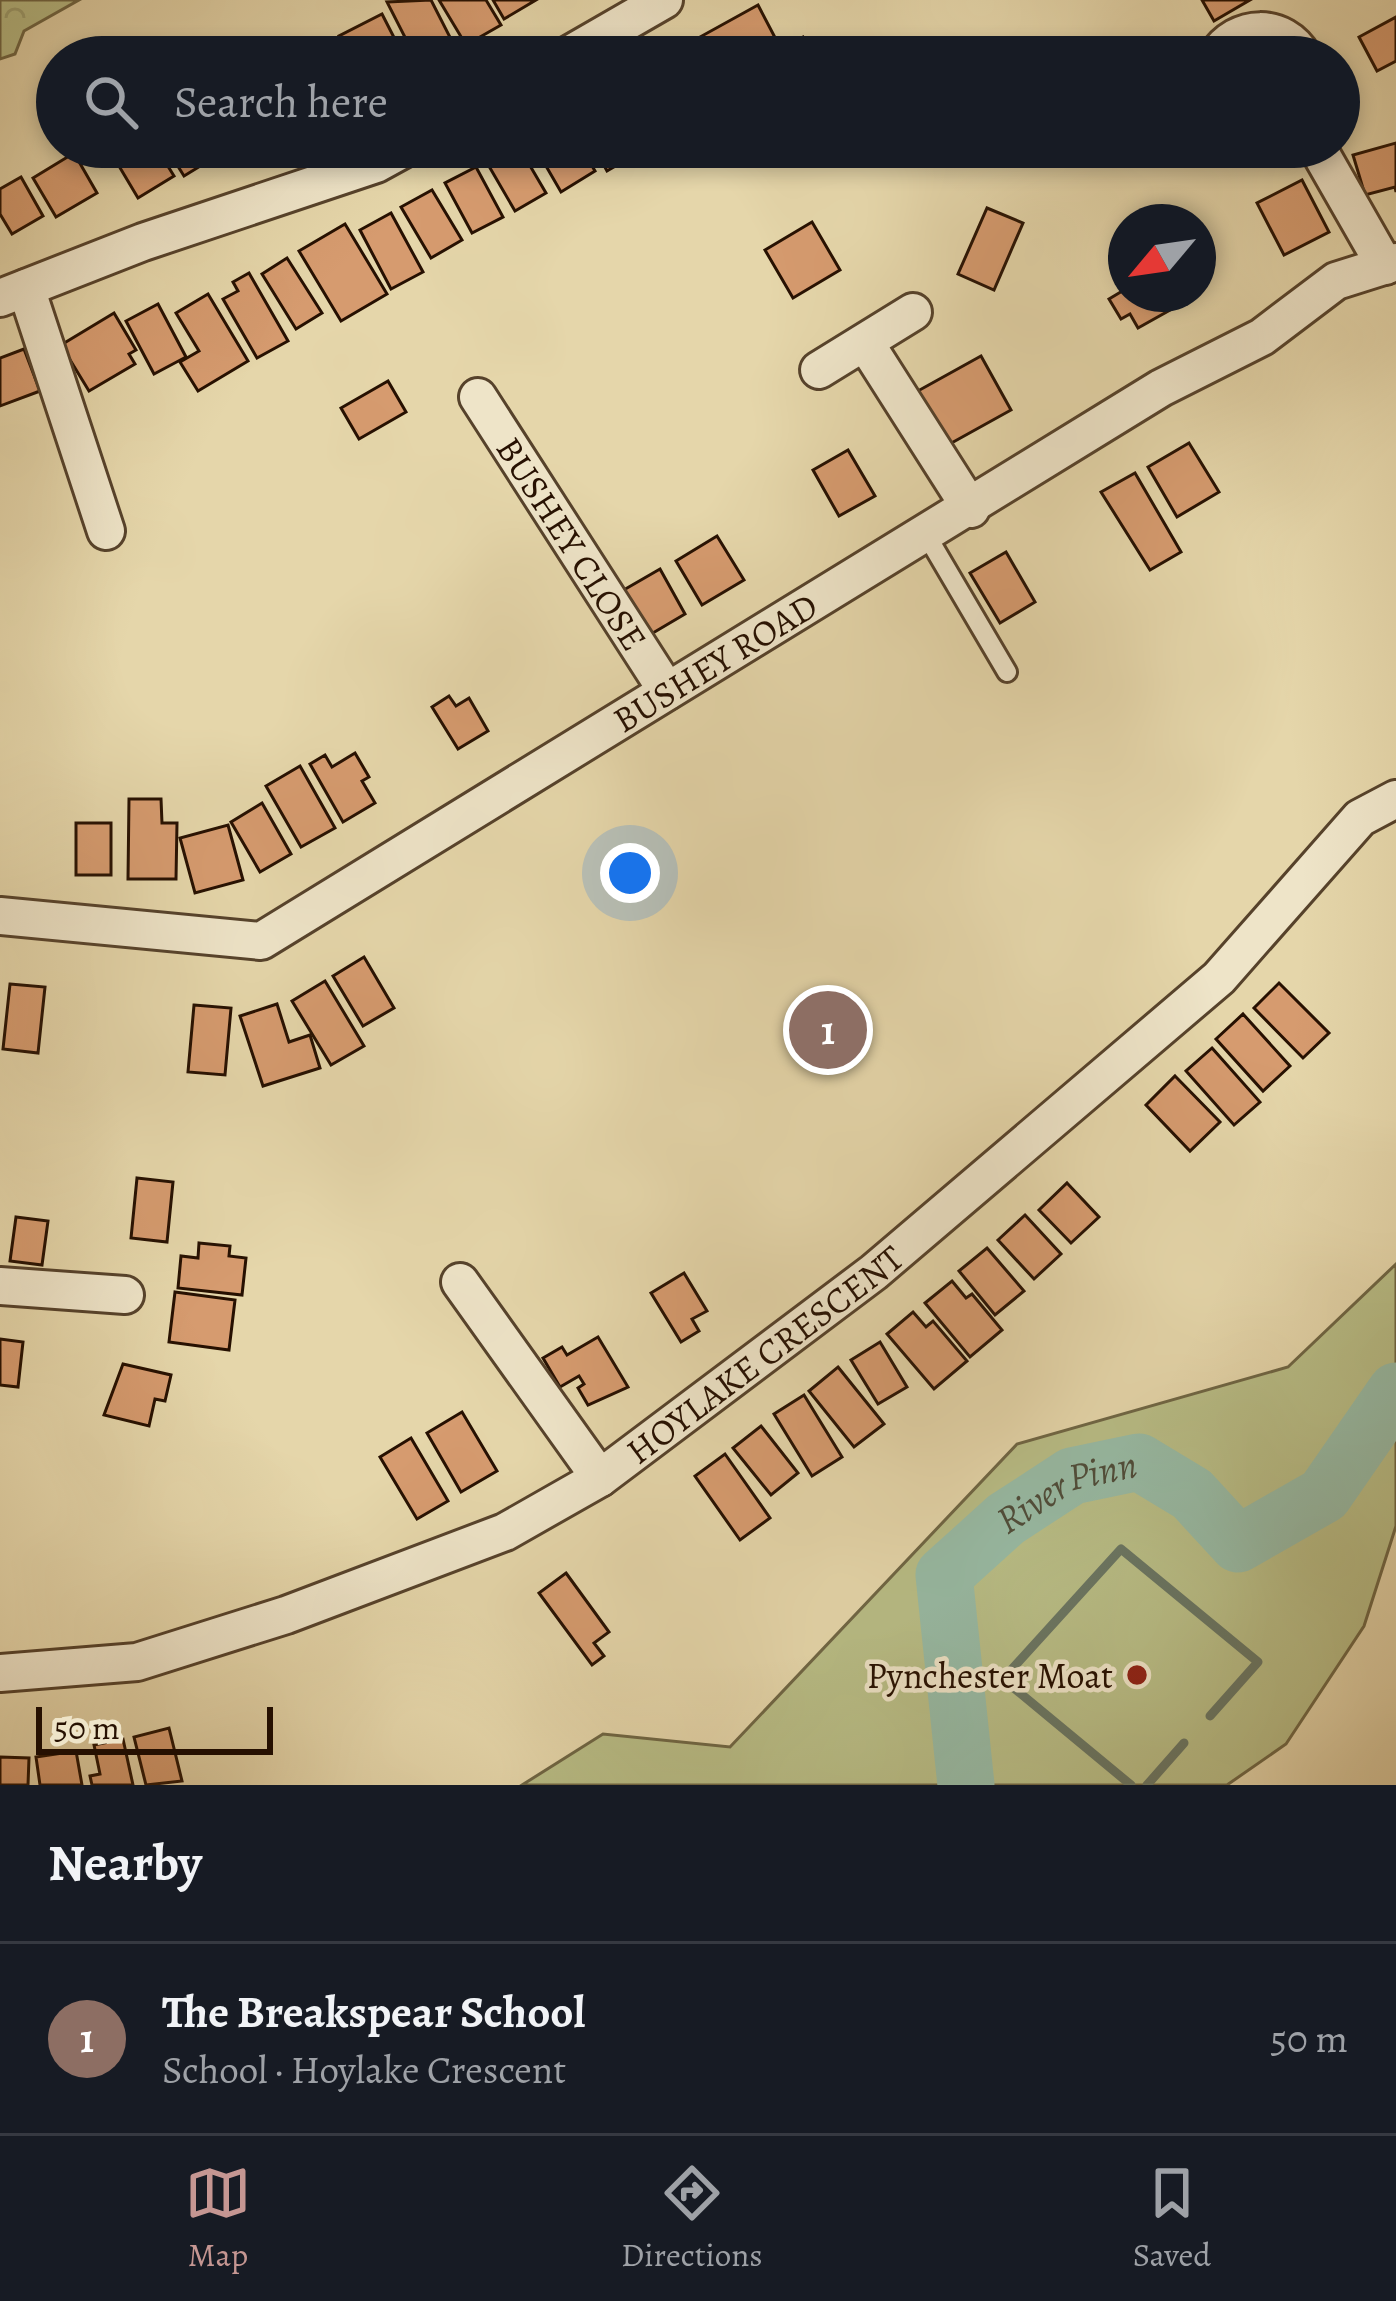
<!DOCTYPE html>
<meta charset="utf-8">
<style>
body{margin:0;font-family:Alegreya,serif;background:#20242c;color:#f1f3f6}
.compass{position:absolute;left:1108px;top:204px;width:108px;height:108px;border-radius:50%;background:#171b24;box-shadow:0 6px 18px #0003;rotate:241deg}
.scale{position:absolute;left:36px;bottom:30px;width:237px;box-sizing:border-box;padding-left:12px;border:6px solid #261001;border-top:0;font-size:33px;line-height:42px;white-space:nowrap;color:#261001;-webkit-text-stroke:9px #eee4c8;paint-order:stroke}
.you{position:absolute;left:630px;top:873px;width:42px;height:42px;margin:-30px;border:9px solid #fff;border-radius:50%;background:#1a73e8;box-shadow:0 0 0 18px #1a73e833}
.badge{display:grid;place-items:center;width:78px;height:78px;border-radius:50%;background:#c59692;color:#fff;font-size:39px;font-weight:700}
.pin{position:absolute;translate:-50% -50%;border:6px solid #fff;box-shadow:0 3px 12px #0006}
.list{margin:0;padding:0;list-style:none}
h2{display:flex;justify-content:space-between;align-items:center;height:156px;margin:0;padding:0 48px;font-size:51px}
h2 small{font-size:39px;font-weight:400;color:#9ea1a6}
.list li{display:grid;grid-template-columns:78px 1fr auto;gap:36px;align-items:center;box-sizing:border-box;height:192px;padding:0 48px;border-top:3px solid #363941}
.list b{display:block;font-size:45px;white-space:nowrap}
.list p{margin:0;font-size:39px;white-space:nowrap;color:#9ea1a6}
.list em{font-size:39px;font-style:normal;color:#9ea1a6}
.icon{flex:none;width:66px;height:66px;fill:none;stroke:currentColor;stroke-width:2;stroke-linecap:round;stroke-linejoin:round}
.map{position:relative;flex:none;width:1396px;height:1785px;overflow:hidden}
.search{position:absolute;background:#171b24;box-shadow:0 6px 18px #0003;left:36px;right:36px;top:36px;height:132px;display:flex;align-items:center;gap:30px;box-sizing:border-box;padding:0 42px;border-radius:66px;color:#9ea1a6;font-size:45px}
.sheet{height:348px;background:#171b24}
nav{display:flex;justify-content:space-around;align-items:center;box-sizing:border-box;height:168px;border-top:3px solid #363941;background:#171b24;font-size:33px;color:#9ea1a6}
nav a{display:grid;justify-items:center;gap:6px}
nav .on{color:#c59692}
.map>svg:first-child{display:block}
.green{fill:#b8bd86;stroke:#6f6644;stroke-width:3}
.forest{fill:url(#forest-crowns);stroke:#6f6644;stroke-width:3}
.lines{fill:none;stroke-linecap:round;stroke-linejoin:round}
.stream{stroke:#6a7663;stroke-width:9}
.river{stroke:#97baa4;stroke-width:57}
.building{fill:#d69b6f;stroke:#261001;stroke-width:3}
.lane-casing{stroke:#56422b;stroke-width:24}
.street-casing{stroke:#56422b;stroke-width:42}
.lane{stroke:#eee4c8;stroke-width:18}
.street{stroke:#eee4c8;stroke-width:36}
.poi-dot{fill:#8f2418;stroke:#eee4c8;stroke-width:4.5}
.labels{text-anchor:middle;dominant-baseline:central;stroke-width:9;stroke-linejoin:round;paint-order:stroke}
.street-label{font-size:36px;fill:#261001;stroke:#eee4c8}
.poi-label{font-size:36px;fill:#261001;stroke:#eee4c8;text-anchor:end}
.water-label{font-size:39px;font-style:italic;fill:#4e4c3a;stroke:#eee4c8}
</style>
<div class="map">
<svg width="1396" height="1785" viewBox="0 0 1396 1785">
<defs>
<pattern id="forest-crowns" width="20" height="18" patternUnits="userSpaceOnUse" patternTransform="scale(3)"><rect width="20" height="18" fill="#b8bd86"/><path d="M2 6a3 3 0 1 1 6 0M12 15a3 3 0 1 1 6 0" fill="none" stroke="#9ea172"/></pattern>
</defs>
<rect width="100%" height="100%" fill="#e5d6aa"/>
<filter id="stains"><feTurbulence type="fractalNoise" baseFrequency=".00167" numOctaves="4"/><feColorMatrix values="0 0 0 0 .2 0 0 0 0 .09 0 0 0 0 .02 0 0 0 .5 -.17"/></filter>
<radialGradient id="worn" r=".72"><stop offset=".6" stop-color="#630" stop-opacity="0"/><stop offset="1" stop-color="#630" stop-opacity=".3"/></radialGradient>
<path class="green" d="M1396,1264V1526L1364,1626L1286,1744L1227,1785H522L603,1734L730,1747L1017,1444L1288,1367Z"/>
<path class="forest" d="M0,0H79L24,31L15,54L0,59Z"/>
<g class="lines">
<g class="stream">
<path d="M1131,1785L1003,1679L1121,1549L1258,1662L1210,1716"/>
<path d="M1147,1785L1184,1743"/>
</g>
<path class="river" id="s1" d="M966,1785L944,1575L1006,1519L1072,1476L1139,1462L1192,1494L1238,1544L1324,1495L1396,1391"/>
</g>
<g class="building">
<path d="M431,0L455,47L436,57H415L387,2Z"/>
<path d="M439,0H486L501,25L466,45Z"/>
<path d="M493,0H536L504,19Z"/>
<path d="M1202,0H1250L1214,21Z"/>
<path d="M758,5L781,49L803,37L813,57H710L700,37Z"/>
<path d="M382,14L404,57H350L339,36Z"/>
<path d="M1396,17V61L1377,71L1359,37Z"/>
<path d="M1396,143V192L1395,187L1365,195L1353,155Z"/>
<path d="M140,147H156L174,176L138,198L116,161Z"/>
<path d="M166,147H209L215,157L184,176Z"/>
<path d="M510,147H519L546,193L515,211L486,161Z"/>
<path d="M535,147H581L595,171L561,192Z"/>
<path d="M594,147H635L638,153L607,171Z"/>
<path d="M74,153L97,193L56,217L33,178Z"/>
<path d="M476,167L503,217L472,233L445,183Z"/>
<path d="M21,177L43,216L12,234L0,214V189Z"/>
<path d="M1302,180L1329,232L1284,255L1257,203Z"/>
<path d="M432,190L462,240L431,258L401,207Z"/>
<path d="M987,208L1023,223L994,290L958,274Z"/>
<path d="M391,213L423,272L391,289L360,230Z"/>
<path d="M812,222L840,270L793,298L765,250Z"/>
<path d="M345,224L387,294L341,321L299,251Z"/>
<path d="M287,258L322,313L296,329L262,274Z"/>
<path d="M1126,264V294H1184L1188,300L1138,328L1130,314L1121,319L1109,299L1124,290L1113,271Z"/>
<path d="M249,273L288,341L257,358L223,299L238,291L233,282Z"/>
<path d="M208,294L248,361L198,391L180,362L199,351L176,313Z"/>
<path d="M158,304L186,357L154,374L126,321Z"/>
<path d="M114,313L136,350L129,354L135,364L89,391L61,345Z"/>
<path d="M24,349L40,391L0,406V358Z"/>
<path d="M981,356L1011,410L937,451L907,397Z"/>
<path d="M388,381L406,412L359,439L341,408Z"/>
<path d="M1189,443L1219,492L1177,517L1148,467Z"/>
<path d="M848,450L875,496L839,516L813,470Z"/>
<path d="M1135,473L1181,552L1150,570L1101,492Z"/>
<path d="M717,536L744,580L702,605L676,561Z"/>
<path d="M1006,552L1035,602L1000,623L970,573Z"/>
<path d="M660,569L685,614L641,640L615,595Z"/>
<path d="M449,696L456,706L469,698L488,731L458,749L432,707Z"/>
<path d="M355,753L369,777L362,781L375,803L343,822L310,764L325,755L332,767Z"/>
<path d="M300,766L335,828L301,847L266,786Z"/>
<path d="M129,799H161L162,823H177L176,879H128Z"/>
<path d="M262,803L291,854L260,872L231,822Z"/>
<rect x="76" y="823" width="35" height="52"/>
<path d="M228,825L243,880L195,893L180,838Z"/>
<path d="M364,957L394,1008L363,1026L333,976Z"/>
<path d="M325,981L364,1046L331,1065L292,1001Z"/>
<path d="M1279,983L1329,1033L1303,1058L1254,1008Z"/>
<path d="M10,984L45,987L38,1053L3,1049Z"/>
<path d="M277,1004L289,1042L310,1035L320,1068L263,1086L240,1016Z"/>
<path d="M194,1005L231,1008L225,1075L188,1072Z"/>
<path d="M1243,1014L1290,1066L1263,1091L1216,1039Z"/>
<path d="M1212,1048L1260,1102L1234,1125L1186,1071Z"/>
<path d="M1175,1076L1220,1122L1190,1151L1146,1105Z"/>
<path d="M137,1178L173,1182L167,1242L131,1238Z"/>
<path d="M1067,1183L1099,1217L1071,1243L1039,1210Z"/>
<path d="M1025,1215L1061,1254L1034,1279L998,1240Z"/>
<path d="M16,1217L48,1221L42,1265L10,1261Z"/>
<path d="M199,1243L230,1246L229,1256L246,1258L242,1295L178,1288L181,1256L198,1258Z"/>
<path d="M987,1248L1024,1291L995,1315L959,1271Z"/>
<path d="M684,1273L707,1311L692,1319L699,1331L681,1342L651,1293Z"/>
<path d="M952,1281L966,1298L972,1294L1002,1330L970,1357L925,1303Z"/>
<path d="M175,1292L235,1300L229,1350L169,1342Z"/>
<path d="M913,1312L926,1327L933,1321L967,1361L934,1389L887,1334Z"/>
<path d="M598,1337L628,1387L588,1405L578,1388L584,1384L579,1376L560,1387L543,1358L562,1347L567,1355Z"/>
<path d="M0,1339L23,1342L18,1387L0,1385Z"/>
<path d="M880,1342L907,1387L878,1404L851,1360Z"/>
<path d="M123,1364L171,1375L165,1401L155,1399L149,1426L104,1415Z"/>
<path d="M838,1367L884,1424L854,1447L809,1391Z"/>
<path d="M804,1395L842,1457L812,1476L774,1414Z"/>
<path d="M462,1412L497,1471L461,1492L427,1433Z"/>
<path d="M761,1426L798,1473L771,1495L733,1448Z"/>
<path d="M411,1438L448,1501L417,1519L380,1457Z"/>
<path d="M725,1454L770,1518L740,1540L695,1476Z"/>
<path d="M566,1573L609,1632L594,1643L604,1656L592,1665L539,1593Z"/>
<path d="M169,1728L182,1781L146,1785L134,1737Z"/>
<path d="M123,1739L133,1785H92L90,1776L100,1774L94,1745Z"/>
<path d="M76,1751L82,1785H40L36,1757Z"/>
<path d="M0,1757L29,1758L28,1785H0Z"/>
</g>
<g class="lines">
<g class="lane-casing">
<path id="lane" d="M927,536L1007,672"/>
</g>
<g class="street-casing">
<g id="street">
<path d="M565,57L664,0"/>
<path d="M1216,57C1237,23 1283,22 1303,57"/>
<path d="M1317,147L1385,266"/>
<path d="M26,288L106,531"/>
<path d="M0,298L143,242L376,164L407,147"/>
<path d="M866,344L971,509"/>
<path d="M819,370L913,312"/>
<path id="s2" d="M478,397L667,691"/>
<path id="s3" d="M0,916L261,941L1161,388L1262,337L1336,281L1396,262"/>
<path d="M460,1282L600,1478"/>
<path d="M0,1286L125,1295"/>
<path id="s4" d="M0,1673L137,1662L286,1615L505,1532L600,1478L874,1272L1219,978L1360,818L1396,799"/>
</g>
</g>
<use href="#lane" class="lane"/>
<use href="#street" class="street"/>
</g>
<circle class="poi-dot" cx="1137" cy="1675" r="12"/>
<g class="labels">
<g class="street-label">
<text stroke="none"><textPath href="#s2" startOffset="174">BUSHEY CLOSE</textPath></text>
<text stroke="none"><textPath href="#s3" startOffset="795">BUSHEY ROAD</textPath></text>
<text stroke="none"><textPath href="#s4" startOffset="843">HOYLAKE CRESCENT</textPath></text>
</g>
<g class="poi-label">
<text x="1113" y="1675">Pynchester Moat</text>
</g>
<g class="water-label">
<text stroke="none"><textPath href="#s1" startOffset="363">River Pinn</textPath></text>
</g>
</g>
<rect width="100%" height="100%" filter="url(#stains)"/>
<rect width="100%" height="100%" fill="url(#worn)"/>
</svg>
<svg class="compass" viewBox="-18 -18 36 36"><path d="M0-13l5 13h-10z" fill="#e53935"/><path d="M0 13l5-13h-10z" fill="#9ea1a6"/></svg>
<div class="scale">50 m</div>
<div class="you"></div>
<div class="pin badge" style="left:828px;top:1030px;background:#8d6e63">1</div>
<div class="search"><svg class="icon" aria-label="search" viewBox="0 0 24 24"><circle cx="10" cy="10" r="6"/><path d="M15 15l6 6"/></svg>Search here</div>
</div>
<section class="sheet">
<h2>Nearby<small></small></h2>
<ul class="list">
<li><span class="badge" style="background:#8d6e63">1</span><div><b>The Breakspear School</b><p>School · Hoylake Crescent</p></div><em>50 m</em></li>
</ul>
</section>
<nav>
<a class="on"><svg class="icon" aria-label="map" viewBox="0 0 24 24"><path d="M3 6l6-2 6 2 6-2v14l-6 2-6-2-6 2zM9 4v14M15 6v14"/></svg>Map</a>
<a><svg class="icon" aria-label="directions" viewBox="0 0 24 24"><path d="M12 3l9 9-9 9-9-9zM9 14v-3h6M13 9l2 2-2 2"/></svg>Directions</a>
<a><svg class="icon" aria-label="saved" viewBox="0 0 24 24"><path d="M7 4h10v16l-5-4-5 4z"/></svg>Saved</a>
</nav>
